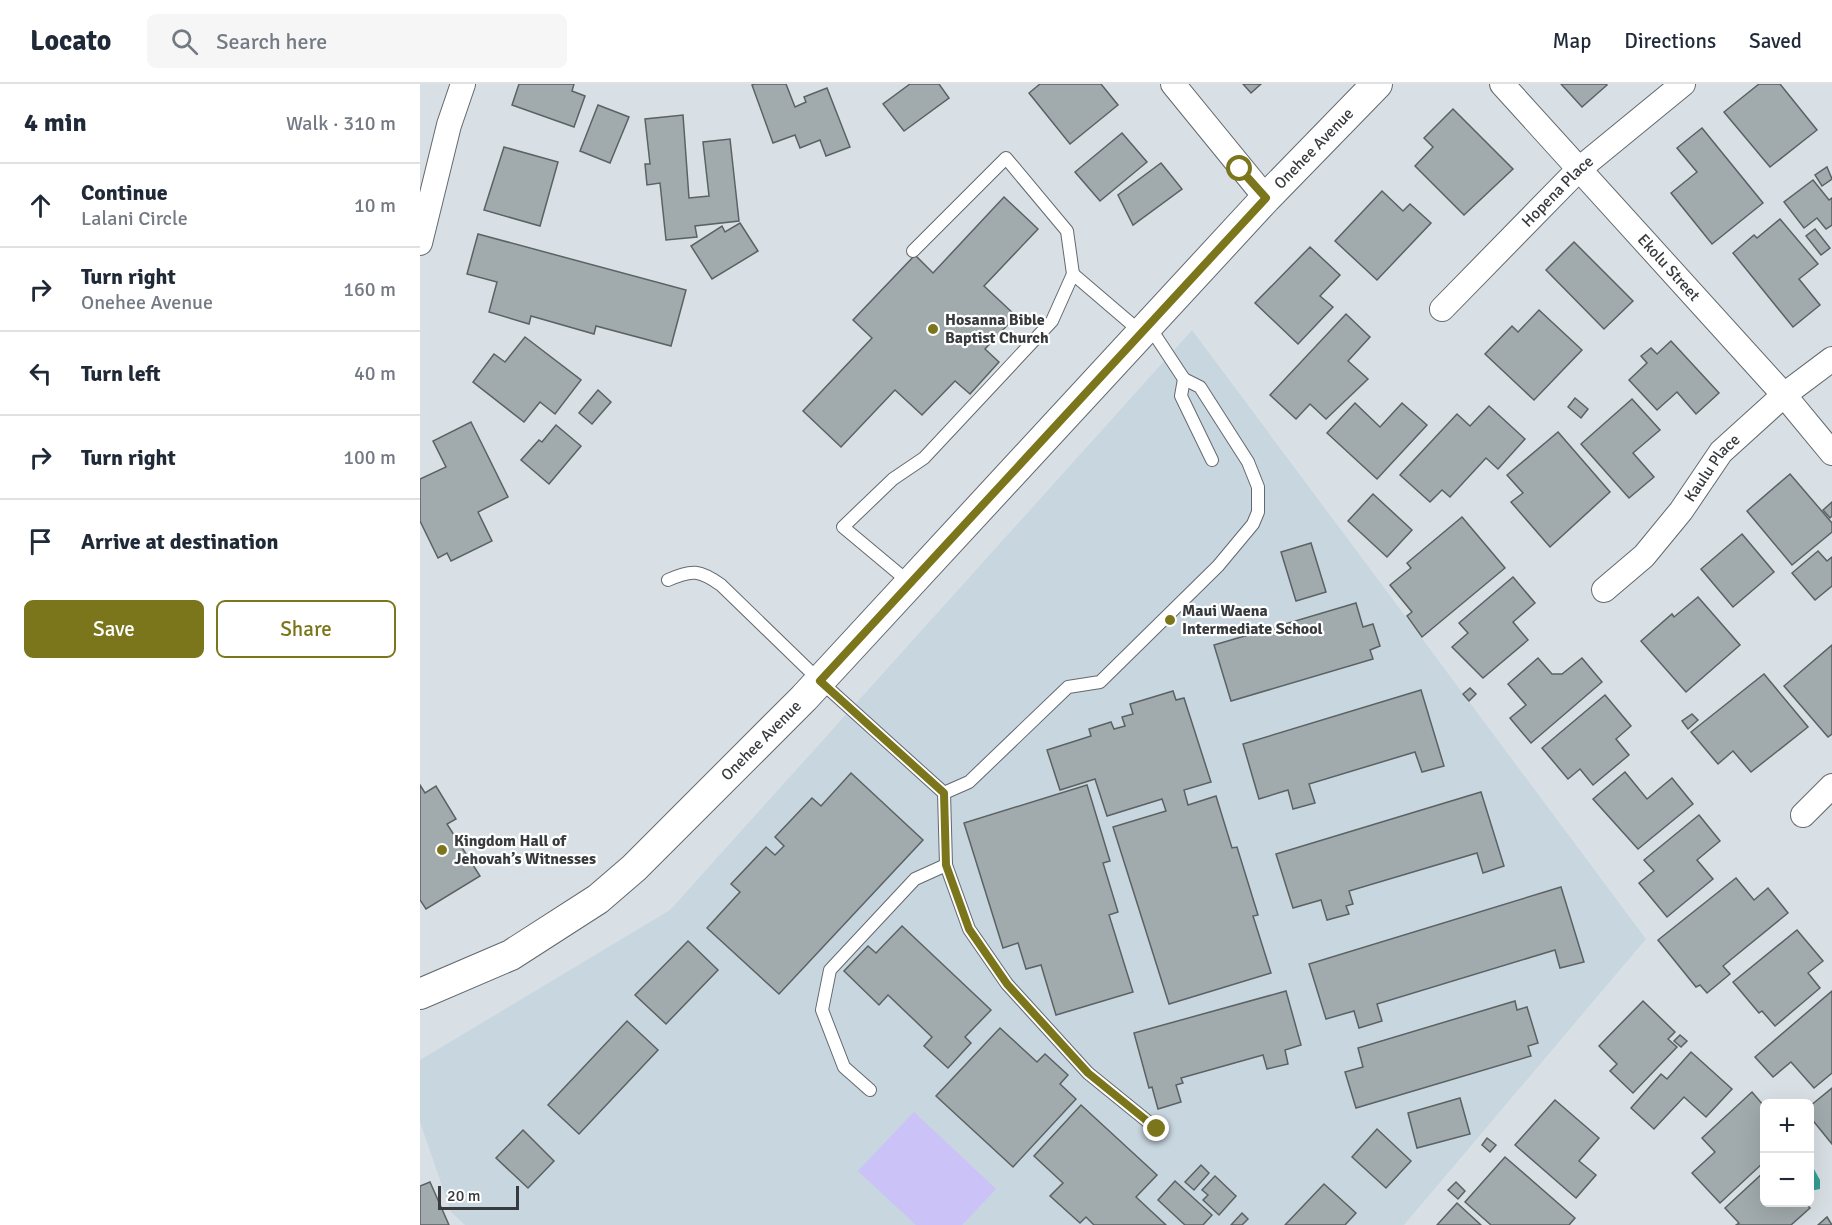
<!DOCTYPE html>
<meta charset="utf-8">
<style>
body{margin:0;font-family:Signika,sans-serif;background:#f6f6f7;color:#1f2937}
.controls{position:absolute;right:18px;bottom:18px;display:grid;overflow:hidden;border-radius:9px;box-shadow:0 6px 24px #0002}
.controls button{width:54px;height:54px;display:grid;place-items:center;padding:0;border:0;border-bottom:2px solid #e0e1e3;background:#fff;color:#1f2937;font:30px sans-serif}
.scale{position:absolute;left:18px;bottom:15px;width:81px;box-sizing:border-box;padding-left:6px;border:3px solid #383b3d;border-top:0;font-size:16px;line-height:21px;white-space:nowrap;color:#383b3d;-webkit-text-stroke:4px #fff;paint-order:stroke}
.stop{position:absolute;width:18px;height:18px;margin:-14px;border:4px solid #7b761b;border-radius:50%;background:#fff}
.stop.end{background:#7b761b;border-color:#fff;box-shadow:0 2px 6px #0008}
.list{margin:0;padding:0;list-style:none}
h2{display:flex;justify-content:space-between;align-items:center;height:78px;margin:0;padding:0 24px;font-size:26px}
h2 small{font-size:20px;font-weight:400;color:#747a83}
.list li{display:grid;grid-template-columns:39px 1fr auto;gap:18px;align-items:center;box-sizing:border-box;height:84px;padding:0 24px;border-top:2px solid #e0e1e3}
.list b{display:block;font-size:22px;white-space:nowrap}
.list p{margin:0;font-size:20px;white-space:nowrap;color:#747a83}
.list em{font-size:20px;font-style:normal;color:#747a83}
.actions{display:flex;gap:12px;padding:18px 24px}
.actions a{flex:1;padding:14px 0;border:2px solid #7b761b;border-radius:9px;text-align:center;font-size:21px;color:#7b761b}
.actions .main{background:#7b761b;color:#fff}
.icon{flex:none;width:33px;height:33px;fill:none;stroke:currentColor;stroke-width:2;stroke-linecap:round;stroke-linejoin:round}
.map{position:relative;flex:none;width:1412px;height:1141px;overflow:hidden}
header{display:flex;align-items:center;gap:36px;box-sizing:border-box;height:84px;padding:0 30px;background:#fff;border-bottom:2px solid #e0e1e3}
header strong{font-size:28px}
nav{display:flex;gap:33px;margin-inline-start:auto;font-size:21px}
.search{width:420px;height:54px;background:#f6f6f7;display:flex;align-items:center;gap:15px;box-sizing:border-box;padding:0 21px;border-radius:9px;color:#747a83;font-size:22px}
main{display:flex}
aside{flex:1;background:#fff}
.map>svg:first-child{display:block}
.built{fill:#c8d6e0}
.green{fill:#cbc2f8}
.water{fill:#359f95}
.building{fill:#a1aaac;stroke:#5b6264;stroke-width:1.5}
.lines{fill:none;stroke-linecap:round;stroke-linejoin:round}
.service-casing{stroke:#63696e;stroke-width:14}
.minor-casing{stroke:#63696e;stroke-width:26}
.tertiary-casing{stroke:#63696e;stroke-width:32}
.service{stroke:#fff;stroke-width:12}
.minor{stroke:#fff;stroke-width:24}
.tertiary{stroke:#fff;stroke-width:30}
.route{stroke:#7b761b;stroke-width:8}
.poi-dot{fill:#7b761b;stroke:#fff;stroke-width:2}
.labels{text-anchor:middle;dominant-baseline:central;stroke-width:4.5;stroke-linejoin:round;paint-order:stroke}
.street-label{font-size:16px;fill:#383b3d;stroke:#fff}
.poi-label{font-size:16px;font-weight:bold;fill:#383b3d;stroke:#fff;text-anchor:start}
</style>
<header>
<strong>Locato</strong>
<div class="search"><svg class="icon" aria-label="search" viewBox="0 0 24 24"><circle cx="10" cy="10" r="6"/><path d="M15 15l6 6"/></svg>Search here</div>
<nav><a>Map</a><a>Directions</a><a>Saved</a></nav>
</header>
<main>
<aside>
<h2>4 min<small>Walk · 310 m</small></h2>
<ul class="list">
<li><svg class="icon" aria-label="ahead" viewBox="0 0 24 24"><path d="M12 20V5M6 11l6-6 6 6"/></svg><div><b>Continue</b><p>Lalani Circle</p></div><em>10 m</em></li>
<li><svg class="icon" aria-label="right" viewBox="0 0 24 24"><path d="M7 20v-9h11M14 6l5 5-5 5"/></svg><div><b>Turn right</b><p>Onehee Avenue</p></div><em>160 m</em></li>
<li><svg class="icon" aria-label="left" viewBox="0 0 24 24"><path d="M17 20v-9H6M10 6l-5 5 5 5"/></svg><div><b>Turn left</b></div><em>40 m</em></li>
<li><svg class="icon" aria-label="right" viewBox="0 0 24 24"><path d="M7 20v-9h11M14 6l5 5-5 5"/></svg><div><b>Turn right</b></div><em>100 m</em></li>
<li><svg class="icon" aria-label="arrive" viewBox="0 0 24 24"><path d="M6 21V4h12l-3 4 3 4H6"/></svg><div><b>Arrive at destination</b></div></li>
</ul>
<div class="actions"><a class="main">Save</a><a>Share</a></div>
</aside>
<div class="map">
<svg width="1412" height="1141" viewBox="0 0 1412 1141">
<rect width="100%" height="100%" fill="#d9e0e5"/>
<path class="built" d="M772,246L1226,855L984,1141H45L31,1128L0,1038V976L250,826Z"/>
<path class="green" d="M494,1028L576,1105L542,1141H496L438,1087Z"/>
<path class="water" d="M1390,1078L1400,1096V1105L1390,1107Z"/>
<g class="building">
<path d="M99,0H154L152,7L165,12L154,43L92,21Z"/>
<path d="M335,0H366L375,23L386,18L384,13L407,4L430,63L406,72L400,56L380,64L375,51L353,59L332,1Z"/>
<path d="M490,0H519L529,14L484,47L463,20Z"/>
<path d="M620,0H681L698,21L650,60L609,9Z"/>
<path d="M823,0H841L831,9Z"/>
<path d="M1141,0H1186L1187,1L1162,23Z"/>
<path d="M1339,0H1360L1397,46L1350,83L1304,28Z"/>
<path d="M178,21L209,33L190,79L160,67Z"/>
<path d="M1033,25L1093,85L1044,131L995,82L1013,63L1004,54Z"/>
<path d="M263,31L269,114L289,112L283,58L310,55L319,137L275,142L277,153L246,156L240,99L227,101L225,80H230L225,35Z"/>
<path d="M1282,44L1343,119L1292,160L1251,109L1277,88L1257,64Z"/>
<path d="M702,49L727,78L680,117L655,88Z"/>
<path d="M84,63L138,78L120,142L64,126Z"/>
<path d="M741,79L762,105L713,141L698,111Z"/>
<path d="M1407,83L1412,95L1402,102L1395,91Z"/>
<path d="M1393,96L1409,116L1412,114V141L1406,145L1397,134L1384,144L1364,118Z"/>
<path d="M962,107L983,127L990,120L1011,139L957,196L915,157Z"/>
<path d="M584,113L618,145L564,202L596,232L565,265L579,278L550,310L535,297L502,331L475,306L421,363L383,327L452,254L433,236L495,171L513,189Z"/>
<path d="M1360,135L1398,180L1379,195L1400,221L1373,243L1313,169L1334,151L1337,154Z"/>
<path d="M320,139L338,167L292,195L271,162L302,142L305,148Z"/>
<path d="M1395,145L1410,164L1401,171L1386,152Z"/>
<path d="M58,150L266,206L251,262L176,242L174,250L111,232L109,240L69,228L77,198L47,190Z"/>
<path d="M1154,158L1213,217L1184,245L1126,186Z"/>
<path d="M890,163L920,191L900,212L913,223L878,260L835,219Z"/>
<path d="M1119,226L1162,266L1114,316L1065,270L1092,242L1098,248Z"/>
<path d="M926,230L950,253L928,277L948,295L906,335L890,320L876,335L850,311Z"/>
<path d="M105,253L161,296L135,330L120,318L104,338L53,298L74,270L85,278Z"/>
<path d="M1251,257L1299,309L1276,330L1257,308L1237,326L1209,296L1227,279L1221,272L1231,264L1237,270Z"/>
<path d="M178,306L191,318L172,340L159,329Z"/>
<path d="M1155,314L1168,325L1161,334L1148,323Z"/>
<path d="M1212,315L1240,346L1213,369L1234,393L1209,414L1161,360Z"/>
<path d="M935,319L960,343L982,319L1007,341L957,395L907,349Z"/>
<path d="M1069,322L1105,355L1078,385L1066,374L1030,413L1022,406L1010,418L980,391L1037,330L1050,342Z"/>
<path d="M51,338L88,413L58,428L72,457L31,477L27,469L18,474L0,437V395L26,383L13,357Z"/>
<path d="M136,341L161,362L129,400L101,376L119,356L122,358Z"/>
<path d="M1138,348L1190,408L1130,463L1091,418L1103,409L1087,391Z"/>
<path d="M1370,390L1412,439V448L1372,481L1327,427Z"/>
<path d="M953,410L992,446L967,473L928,437Z"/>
<path d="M1412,418V432L1410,434L1403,426Z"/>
<path d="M1042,433L1085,484L1002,553L987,532L992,528L970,501L991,484L987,479Z"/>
<path d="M1322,450L1354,488L1313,523L1281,485Z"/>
<path d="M891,459L906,508L876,517L861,468Z"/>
<path d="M1398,467L1407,477L1412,473V502L1395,516L1372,489Z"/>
<path d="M1093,493L1115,519L1093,538L1108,556L1063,594L1032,563L1048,549L1039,539Z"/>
<path d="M1278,513L1320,561L1266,608L1221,557L1252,530L1254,533Z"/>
<path d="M936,519L943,543L953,540L960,562L950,566L953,575L811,617L794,561Z"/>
<path d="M1412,561V650L1408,653L1364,602Z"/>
<path d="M1118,574L1132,590H1142L1162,574L1182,598L1111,659L1090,634L1106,621L1088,600Z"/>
<path d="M1344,590L1388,643L1331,688L1313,667L1298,680L1271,648Z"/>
<path d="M1050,604L1056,610L1049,617L1043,610Z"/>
<path d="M1001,606L1024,682L1002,688L995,668L889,700L895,719L873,725L868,706L839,715L823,660Z"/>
<path d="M753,607L756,616L764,614L791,698L764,706L768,721L796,712L812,764L817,763L838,831L833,832L851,889L749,920L693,743L746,727L742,715L687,732L675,695L640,706L627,666L671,652L669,645L691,638L694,645L705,642L702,633L713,630L710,620Z"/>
<path d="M1185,611L1211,642L1196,655L1209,671L1173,701L1160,685L1148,695L1122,664Z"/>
<path d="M1272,630L1278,636L1268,645L1262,637Z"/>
<path d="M1205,688L1227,715L1252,694L1273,720L1218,765L1173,715Z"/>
<path d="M431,689L503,756L359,910L287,844L320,808L311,800L346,763L355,771L364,762L355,753L392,714L401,722Z"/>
<path d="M0,701L5,709L16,702L36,735L27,740L60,792L6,825L0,816Z"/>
<path d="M667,701L690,777L683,779L698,828L689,831L713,908L636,931L621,881L606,885L598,859L583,864L544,739Z"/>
<path d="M1061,708L1084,782L1063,789L1057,769L929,807L933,820L926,822L929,830L907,836L901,816L873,824L856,770Z"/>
<path d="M1279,731L1300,757L1277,776L1293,795L1247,833L1219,799L1234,787L1224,776Z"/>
<path d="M1316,794L1334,816L1348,804L1368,829L1303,882L1310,890L1287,909L1280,901L1276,903L1238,856Z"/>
<path d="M1141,803L1164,878L1140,884L1135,866L957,920L962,937L939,944L934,927L906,935L889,880Z"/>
<path d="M482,842L571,926L545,953L551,959L528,984L504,962L512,953L468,911L459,921L424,887L448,862L456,869Z"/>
<path d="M1377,846L1403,877L1388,889L1400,904L1355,942L1342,927L1339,929L1313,898Z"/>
<path d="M268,857L298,886L246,940L215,911Z"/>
<path d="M866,907L881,961L865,966L868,980L847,985L843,971L761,994L763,999L756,1001L761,1018L738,1025L732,1003L729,1004L714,949Z"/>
<path d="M1412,907V989L1394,1004L1371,978L1353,993L1335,973Z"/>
<path d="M1095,917L1097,926L1107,923L1118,959L1108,962L1111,972L936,1024L925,988L943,983L938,964Z"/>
<path d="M1223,917L1255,948L1248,955L1257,963L1213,1009L1190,987L1197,980L1179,962Z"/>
<path d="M207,937L238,966L159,1050L128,1021Z"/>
<path d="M580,944L617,978L625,970L648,991L640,1000L656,1015L593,1083L516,1012Z"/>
<path d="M1260,951L1267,957L1261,963L1254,957Z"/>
<path d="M1271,968L1312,1005L1286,1033L1264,1013L1234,1045L1211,1024L1241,990L1247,995Z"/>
<path d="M1412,1004V1060L1390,1033V1022Z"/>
<path d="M1332,1008L1344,1022V1078L1300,1119L1272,1089L1295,1068L1282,1054Z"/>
<path d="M1040,1014L1050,1050L997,1064L988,1029Z"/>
<path d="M1135,1016L1179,1054L1159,1077L1176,1091L1156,1114L1095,1061Z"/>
<path d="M661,1021L737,1091L716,1113L746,1141H674L666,1133L660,1139L630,1112L643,1099L614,1072Z"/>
<path d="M957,1045L991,1077L966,1104L932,1073Z"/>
<path d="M103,1046L134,1077L108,1104L76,1074Z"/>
<path d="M1067,1054L1076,1061L1070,1068L1062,1061Z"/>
<path d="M1085,1073L1155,1134L1149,1141H1071L1045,1118Z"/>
<path d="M781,1081L789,1089L774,1106L765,1098Z"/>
<path d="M1344,1088V1118H1384L1390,1124L1371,1141H1316L1319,1139L1305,1124Z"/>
<path d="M795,1092L816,1112L799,1131L783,1116L788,1111L782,1106Z"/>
<path d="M755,1097L792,1131L783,1141H765L738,1116Z"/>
<path d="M10,1098L29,1141H0V1102Z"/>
<path d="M1036,1098L1045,1107L1038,1115L1028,1106Z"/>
<path d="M904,1100L936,1129L925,1141H865Z"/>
<path d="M1037,1119L1061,1141H1017Z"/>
<path d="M822,1129L828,1135L822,1141H811Z"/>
<path d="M1407,1133L1412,1141H1398Z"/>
</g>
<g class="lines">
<g class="service-casing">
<g id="service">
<path d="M493,167L586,74L647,147L653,190"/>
<path d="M764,295L761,312L792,376"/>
<path d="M248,496C272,485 280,486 301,501L400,597L524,709L526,781L549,845L587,900L668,989L737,1045"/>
<path d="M490,499L423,443L473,395L504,374L632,237L653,190L722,249"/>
<path d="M524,709L549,698L648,603L680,598L798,482L833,440L838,428V403L828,378L780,303L764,295L729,242"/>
<path d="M450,1006L424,983L402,926L410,886L495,795L526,781"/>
</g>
</g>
<g class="minor-casing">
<g id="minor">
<path d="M753,0L846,114"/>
<path id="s1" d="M1082,0L1364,311L1412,369"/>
<path d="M0,159L29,41L43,0"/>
<path id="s2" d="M1022,225L1158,86L1263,0"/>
<path id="s3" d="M1184,506L1224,472L1261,427L1301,368L1364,311L1412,275"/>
<path d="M1383,731L1412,702"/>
</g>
</g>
<g class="tertiary-casing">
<g id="tertiary">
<path id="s4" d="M0,910L91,871L178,815L214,784L384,614L846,114L957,0"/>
</g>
</g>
<use href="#service" class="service"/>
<use href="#minor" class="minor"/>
<use href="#tertiary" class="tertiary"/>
</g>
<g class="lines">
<path class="route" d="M737,1045L668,989L587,900L549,845L526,781L524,709L400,597L846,114L820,85"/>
</g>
<g class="poi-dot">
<circle cx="513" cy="245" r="6"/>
<circle cx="750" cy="536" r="6"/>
<circle cx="22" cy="766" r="6"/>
</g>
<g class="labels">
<g class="street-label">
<text stroke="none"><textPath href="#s4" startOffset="1240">Onehee Avenue</textPath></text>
<text stroke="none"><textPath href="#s2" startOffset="165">Hopena Place</textPath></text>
<text stroke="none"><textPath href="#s1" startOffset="248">Ekolu Street</textPath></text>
<text stroke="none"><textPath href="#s3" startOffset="164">Kaulu Place</textPath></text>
<text stroke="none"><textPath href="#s4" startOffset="430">Onehee Avenue</textPath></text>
</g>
<g class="poi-label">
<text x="525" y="236">Hosanna Bible<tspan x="525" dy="18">Baptist Church</tspan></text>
<text x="762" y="527">Maui Waena<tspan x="762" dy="18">Intermediate School</tspan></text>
<text x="34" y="757">Kingdom Hall of<tspan x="34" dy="18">Jehovah’s Witnesses</tspan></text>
</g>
</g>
</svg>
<div class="controls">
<button>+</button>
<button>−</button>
</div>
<div class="scale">20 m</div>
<div class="stop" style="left:820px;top:85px"></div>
<div class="stop end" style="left:737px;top:1045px"></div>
</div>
</main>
